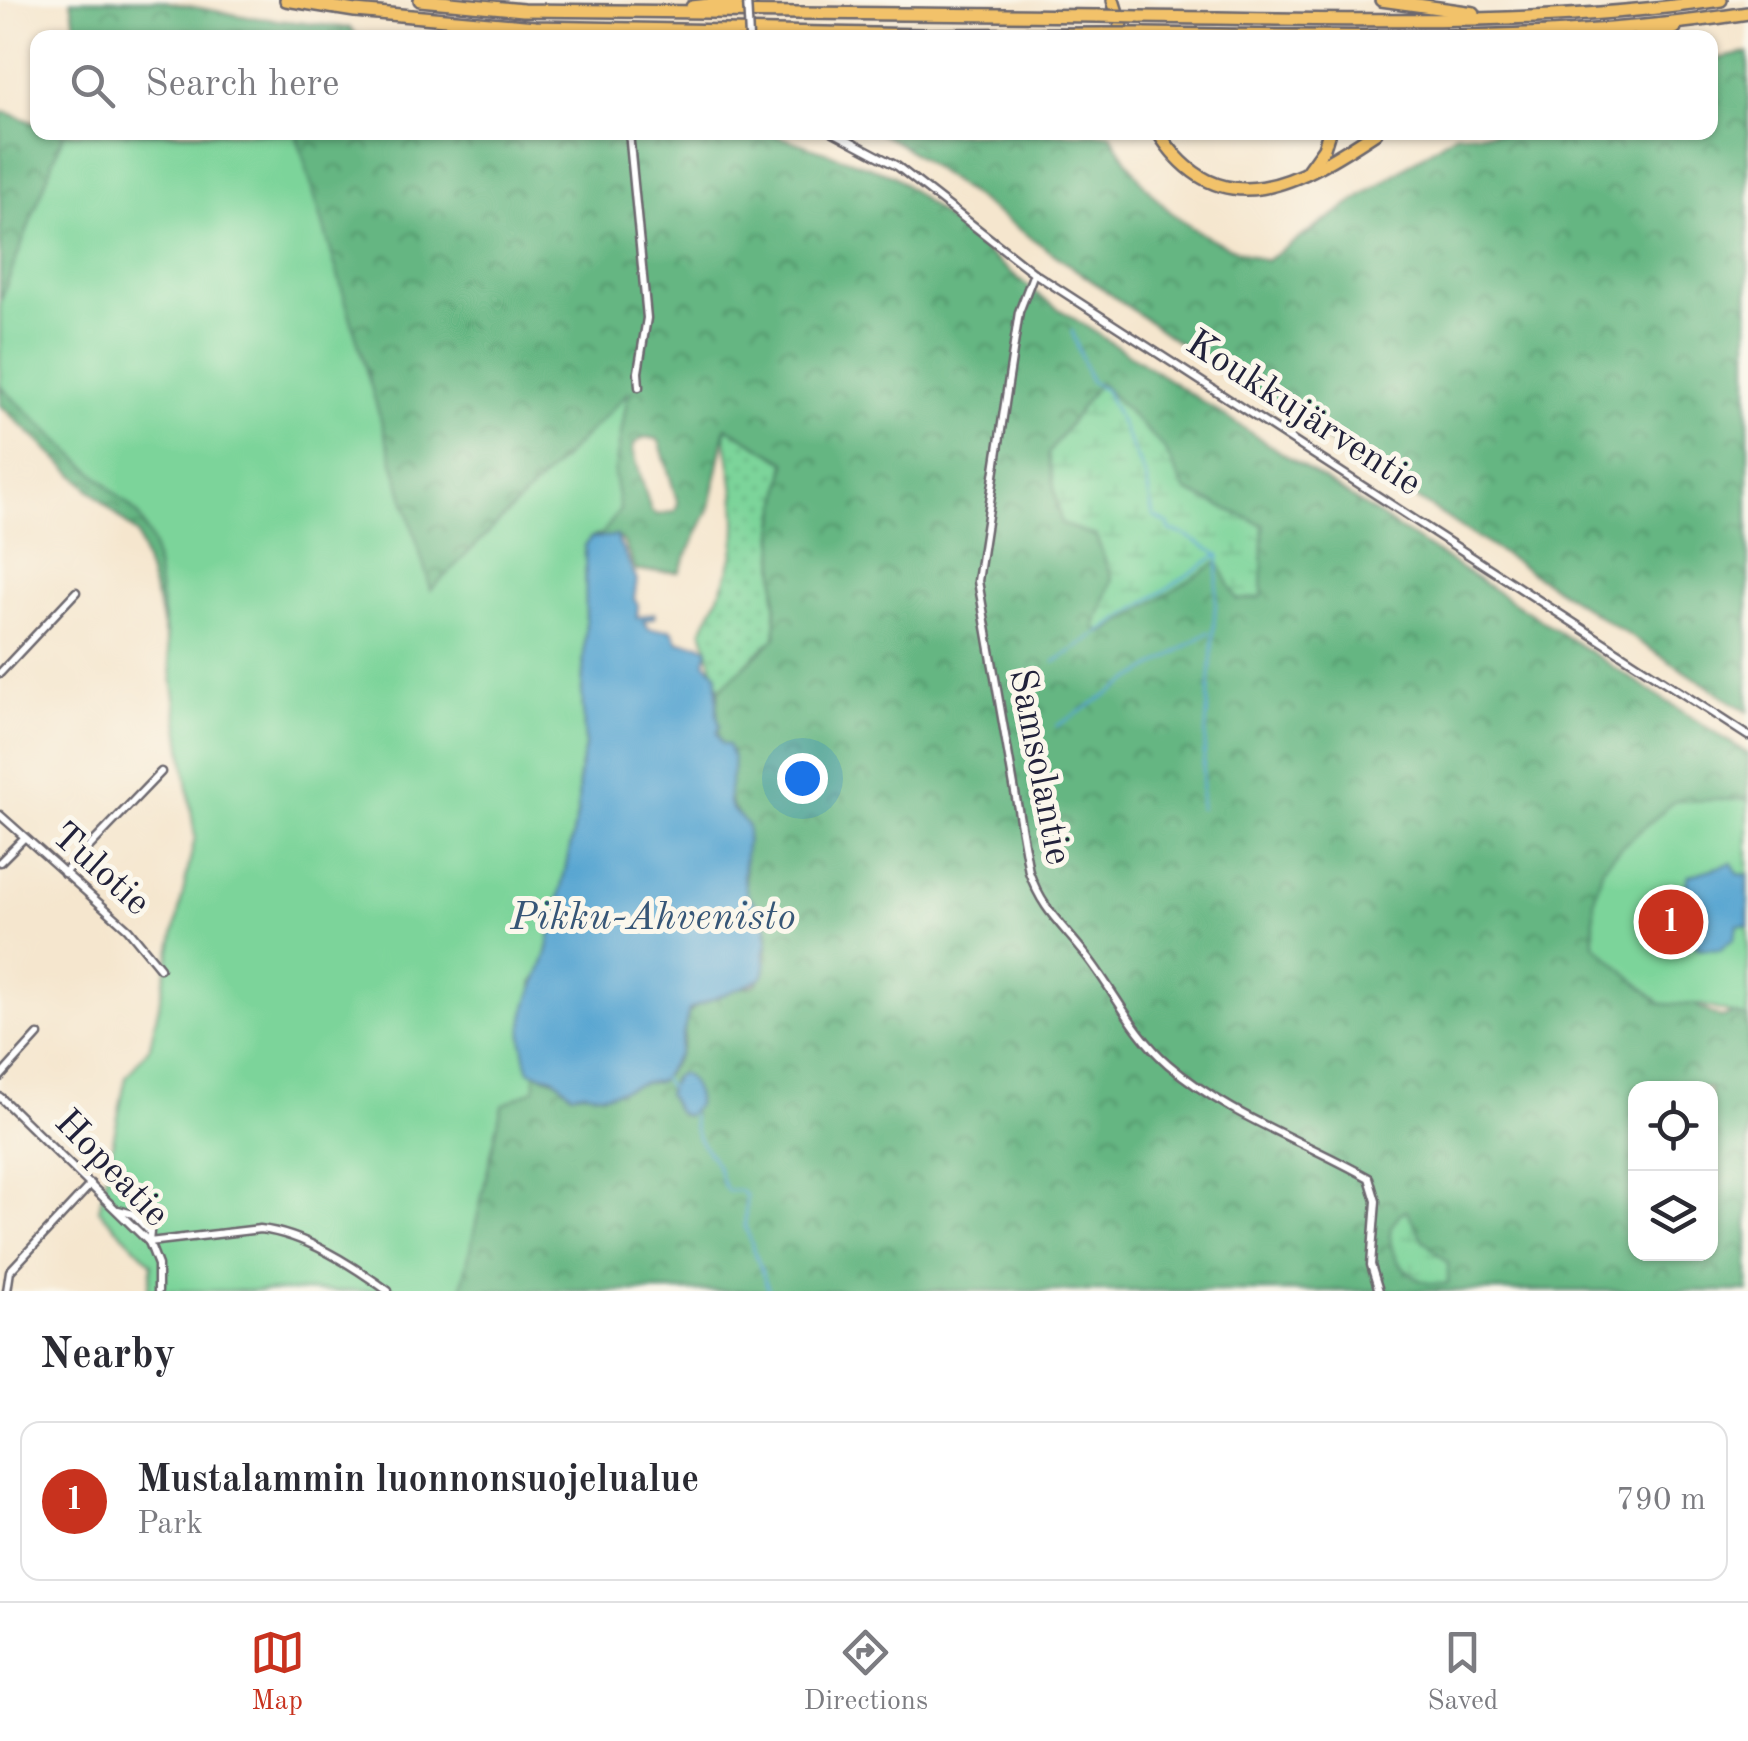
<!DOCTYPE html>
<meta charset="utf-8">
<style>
body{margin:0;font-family:"Old Standard TT",serif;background:#f2f2f3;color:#2b2b33}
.controls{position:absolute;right:30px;bottom:30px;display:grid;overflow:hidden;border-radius:20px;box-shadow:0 2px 8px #0004}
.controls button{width:90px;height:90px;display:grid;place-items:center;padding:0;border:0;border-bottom:2px solid #e1e1e2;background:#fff;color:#2b2b33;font:50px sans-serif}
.you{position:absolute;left:802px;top:778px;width:35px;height:35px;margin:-25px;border:8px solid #fff;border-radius:50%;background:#1a73e8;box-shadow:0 0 0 15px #1a73e833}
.badge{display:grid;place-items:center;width:65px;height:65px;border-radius:50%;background:#c8321e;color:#fff;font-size:32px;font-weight:700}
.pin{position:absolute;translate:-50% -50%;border:5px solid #fff;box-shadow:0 2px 10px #0006}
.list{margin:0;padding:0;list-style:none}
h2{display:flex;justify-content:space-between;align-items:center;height:130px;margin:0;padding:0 40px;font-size:42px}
h2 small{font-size:32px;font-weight:400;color:#7c7c81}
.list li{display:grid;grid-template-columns:65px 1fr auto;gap:30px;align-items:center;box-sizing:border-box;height:160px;margin:0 20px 20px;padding:0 20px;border:2px solid #e1e1e2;border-radius:20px}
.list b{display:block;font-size:38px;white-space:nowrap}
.list p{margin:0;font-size:32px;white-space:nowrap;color:#7c7c81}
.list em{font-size:32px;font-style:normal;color:#7c7c81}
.icon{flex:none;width:55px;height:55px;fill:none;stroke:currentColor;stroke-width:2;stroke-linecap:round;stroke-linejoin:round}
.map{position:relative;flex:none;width:1748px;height:1291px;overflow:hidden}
.search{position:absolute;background:#fff;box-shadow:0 2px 8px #0004;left:30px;right:30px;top:30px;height:110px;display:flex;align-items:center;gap:25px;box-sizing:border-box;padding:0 35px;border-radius:20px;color:#7c7c81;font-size:38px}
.sheet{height:310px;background:#fff}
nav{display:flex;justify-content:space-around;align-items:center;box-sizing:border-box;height:140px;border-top:2px solid #e1e1e2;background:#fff;font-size:28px;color:#7c7c81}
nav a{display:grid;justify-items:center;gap:5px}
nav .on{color:#c8321e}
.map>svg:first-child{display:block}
.grass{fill:url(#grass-dots);stroke:#4f7b6a;stroke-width:2.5}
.forest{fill:url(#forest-crowns);stroke:#446c5e;stroke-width:2.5;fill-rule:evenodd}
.wetland{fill:url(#wetland-marsh);stroke:#4f7b6a;stroke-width:2.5}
.park{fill:#7cd49a;stroke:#4f7b6a;stroke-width:2.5}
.water{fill:#57a5d1;stroke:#3c6486;stroke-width:2.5}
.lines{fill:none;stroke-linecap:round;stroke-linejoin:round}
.stream{stroke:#57a5d1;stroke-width:2.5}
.street-casing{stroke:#6c676e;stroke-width:11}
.highway-casing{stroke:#6c676e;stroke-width:16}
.street{stroke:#fff;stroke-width:6}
.highway{stroke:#f2c26a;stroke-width:11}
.street-bridge-casing{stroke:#6c676e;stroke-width:11;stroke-linecap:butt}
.highway-bridge-casing{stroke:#6c676e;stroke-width:16;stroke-linecap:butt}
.street-bridge{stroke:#fff;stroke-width:6}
.highway-bridge{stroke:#f2c26a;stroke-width:11}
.labels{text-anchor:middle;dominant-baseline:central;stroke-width:10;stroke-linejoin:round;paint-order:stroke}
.street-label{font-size:38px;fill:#22223b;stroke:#fbf7ec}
.water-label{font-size:40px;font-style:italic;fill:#375677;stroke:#fbf7ec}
</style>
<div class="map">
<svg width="1748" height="1291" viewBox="0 0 1748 1291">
<defs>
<pattern id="grass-dots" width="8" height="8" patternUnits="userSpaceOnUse" patternTransform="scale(2.5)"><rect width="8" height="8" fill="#7cd49a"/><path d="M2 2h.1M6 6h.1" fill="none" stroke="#6bb686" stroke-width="1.8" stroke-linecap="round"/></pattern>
<pattern id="forest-crowns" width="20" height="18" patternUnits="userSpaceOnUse" patternTransform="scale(2.5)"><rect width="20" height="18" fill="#65b682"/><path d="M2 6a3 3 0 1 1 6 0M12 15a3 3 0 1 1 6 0" fill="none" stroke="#53946c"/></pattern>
<pattern id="wetland-marsh" width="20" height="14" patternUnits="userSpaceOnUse" patternTransform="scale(2.5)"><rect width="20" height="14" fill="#7cd49a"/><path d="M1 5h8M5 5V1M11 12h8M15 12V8" fill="none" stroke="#6bb686"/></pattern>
</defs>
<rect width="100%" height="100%" fill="#fbf7ec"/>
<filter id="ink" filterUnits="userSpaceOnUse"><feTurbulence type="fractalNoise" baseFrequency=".01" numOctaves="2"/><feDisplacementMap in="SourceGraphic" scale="20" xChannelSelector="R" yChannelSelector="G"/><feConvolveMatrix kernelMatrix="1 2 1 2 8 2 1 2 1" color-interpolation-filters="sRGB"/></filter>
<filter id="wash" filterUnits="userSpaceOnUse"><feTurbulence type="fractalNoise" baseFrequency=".0048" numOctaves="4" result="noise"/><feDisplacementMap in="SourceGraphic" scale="40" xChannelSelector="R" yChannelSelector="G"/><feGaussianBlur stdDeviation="2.25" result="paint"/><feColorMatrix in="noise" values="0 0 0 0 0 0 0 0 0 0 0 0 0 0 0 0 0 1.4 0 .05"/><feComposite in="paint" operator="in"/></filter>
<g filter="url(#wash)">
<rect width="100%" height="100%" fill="#f5e6ce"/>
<path class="grass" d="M727,426L787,461L775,526L776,637L719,690L702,629C746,549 740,522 725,435Z"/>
<g class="forest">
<path d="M71,0H157L248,17L350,28L358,37H77Z"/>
<path d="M1748,53V712L1211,366L900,144L878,133H1110C1152,205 1185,235 1266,261L1456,133L1710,132L1711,60Z"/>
<path d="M3,111L37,124L38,132L769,133L893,175L1042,298L1748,754V803L1661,988L1721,1018L1748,1010V1291H406L158,1056L201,807L160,612L137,534L0,405V122ZM726,427L786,462L775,526L776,637L719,690L717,714L720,726L717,733C726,752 725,774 728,795C730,807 739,813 741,823C747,847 742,871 747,895C754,900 764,918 767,927C770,935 765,979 755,985C748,988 738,987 731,989C716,994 694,1003 686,1018C683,1025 685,1034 683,1042C680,1057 669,1070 659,1082L637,1083L602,1095L529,1071L616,536L623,541L636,571L679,572L710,507ZM645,437L657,439L660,443L678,504L675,511L658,515L651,511L633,450L634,444ZM1163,447L1185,491L1263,525L1219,562L1095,628L1112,579L1096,536ZM1636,1088H1710V1254H1636Z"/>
</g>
<g class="wetland">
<path d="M1099,382L1163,447L1186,491L1263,525L1262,597L1237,600L1218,562L1104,633L1095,628L1112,579L1096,536L1061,524L1048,454Z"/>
<path d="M1407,1211L1423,1240L1448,1263V1283C1416,1291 1384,1257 1391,1227C1391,1226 1400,1214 1400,1213Z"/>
</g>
<g class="park">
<path d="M64,133H296L431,590L628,393L614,475L620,510L602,534L590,538L585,546L586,621L582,690L585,747L579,774L578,811L547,953L540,975L533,983L535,1089L502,1105L461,1291H148L152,1264L99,1210L126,1077L150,1046L195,837L153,544L138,514L0,386V302Z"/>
<path d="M1748,799V1018L1701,1005L1660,1003L1594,944V900L1603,867L1622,846L1675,801Z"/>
</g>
<g class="water">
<path d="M616,536L637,580L634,599L638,605L637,618L654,613L655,617L644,621L649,629L672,630L678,642L700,644L708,649L705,662L717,673V714L720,726L717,733L722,744L728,745C741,773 726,778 729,802C731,814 744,817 748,827L743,875L747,895C762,908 773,934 764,953C765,960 768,971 763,977C759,982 703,1001 689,1010L678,1055L659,1082C637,1080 622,1094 604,1094C591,1095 586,1089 572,1094L553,1077L529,1071C512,1018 532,999 547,953L578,811L579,774L585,747L582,690L586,621L585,546L590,538Z"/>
<path d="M1732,863L1738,874L1748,875V926L1738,925L1734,938L1720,950L1698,948L1689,934L1697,898L1684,893L1688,876Z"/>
<path d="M680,1073C693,1080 697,1091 697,1105L686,1116L678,1113L667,1094L673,1078Z"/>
</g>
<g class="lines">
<g class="stream">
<path d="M1072,331L1090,381L1106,391L1146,478L1153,516L1168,524L1170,531L1183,534L1219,555"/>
<path d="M1055,662L1218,555"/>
<path d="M1057,726L1209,632"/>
<path d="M1200,809L1219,556"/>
<path d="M662,1077L669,1088"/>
<path d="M692,1114C694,1143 707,1145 718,1168C722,1177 720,1182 728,1191L738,1190L746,1195L745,1226L769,1291"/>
</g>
</g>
</g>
<g filter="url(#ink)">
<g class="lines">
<g class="street-casing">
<g id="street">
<path d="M629,132L647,318L638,372L639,387"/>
<path d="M833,132L897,166L1034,273L1748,736"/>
<path d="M1034,273L1019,312L978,581L1029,872C1043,911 1061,923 1085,954C1114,990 1132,1033 1168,1064C1227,1115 1302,1140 1369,1178L1376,1201L1371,1265L1379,1291"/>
<path d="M0,673L76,592"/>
<path d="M0,815L128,929L160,968"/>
<path d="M0,862L24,838"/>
<path d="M64,873L161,772"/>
<path d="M0,1077L38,1035"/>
<path d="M0,1097L149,1242L158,1265V1291"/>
<path d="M118,1210L133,1214L150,1232L149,1242L260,1229C305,1234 352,1265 388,1291"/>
<path d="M7,1291L10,1271L91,1184"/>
</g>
</g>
<g class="highway-casing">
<g id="highway">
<path d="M286,0L355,11L535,27L923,35L1103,34"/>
<path d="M420,0L523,10L1098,16"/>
<path d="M1113,0L1125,38"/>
<path d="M1381,0L1474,13"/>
<path d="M692,7L752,0"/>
<path d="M1140,17C1333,19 1529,28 1721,0"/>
<path d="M1144,34C1345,36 1549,45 1748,13"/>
<path d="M1635,38L1675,28"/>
<path d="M1158,132C1220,231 1302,181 1376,132"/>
<path d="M1306,173L1324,148L1329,132"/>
</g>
</g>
<use href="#street" class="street"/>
<use href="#highway" class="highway"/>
<g class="street-bridge-casing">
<path id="street-bridge" d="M747,0L749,38"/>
</g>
<g class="highway-bridge-casing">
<g id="highway-bridge">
<path d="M1098,16L1140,17"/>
<path d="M1103,34H1144"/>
</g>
</g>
<use href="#street-bridge" class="street-bridge"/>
<use href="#highway-bridge" class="highway-bridge"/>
</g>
</g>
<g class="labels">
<g class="street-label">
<text transform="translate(1303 414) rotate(33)">Koukkujärventie</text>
<text transform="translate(1039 767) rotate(79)">Samsolantie</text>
<text transform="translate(100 870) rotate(42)">Tulotie</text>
<text transform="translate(111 1169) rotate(46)">Hopeatie</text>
</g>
<g class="water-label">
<text x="653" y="919">Pikku-Ahvenisto</text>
</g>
</g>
</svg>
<div class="controls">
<button><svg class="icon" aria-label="locate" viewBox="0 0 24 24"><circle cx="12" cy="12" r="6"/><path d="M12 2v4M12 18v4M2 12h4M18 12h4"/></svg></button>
<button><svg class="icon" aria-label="layers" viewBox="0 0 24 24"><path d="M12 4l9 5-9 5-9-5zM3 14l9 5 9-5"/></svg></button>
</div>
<div class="you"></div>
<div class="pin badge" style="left:1671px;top:922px">1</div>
<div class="search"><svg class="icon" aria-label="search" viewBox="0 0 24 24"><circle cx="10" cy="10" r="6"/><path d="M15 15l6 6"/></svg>Search here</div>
</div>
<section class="sheet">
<h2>Nearby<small></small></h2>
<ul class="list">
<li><span class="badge">1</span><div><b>Mustalammin luonnonsuojelualue</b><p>Park</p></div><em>790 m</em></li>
</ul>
</section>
<nav>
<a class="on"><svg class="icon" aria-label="map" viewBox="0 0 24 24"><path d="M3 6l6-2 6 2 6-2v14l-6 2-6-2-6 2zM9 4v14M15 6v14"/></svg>Map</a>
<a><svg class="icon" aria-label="directions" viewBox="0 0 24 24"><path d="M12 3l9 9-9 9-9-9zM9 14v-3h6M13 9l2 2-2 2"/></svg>Directions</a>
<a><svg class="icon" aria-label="saved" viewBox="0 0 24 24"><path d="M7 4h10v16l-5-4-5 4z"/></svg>Saved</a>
</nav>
